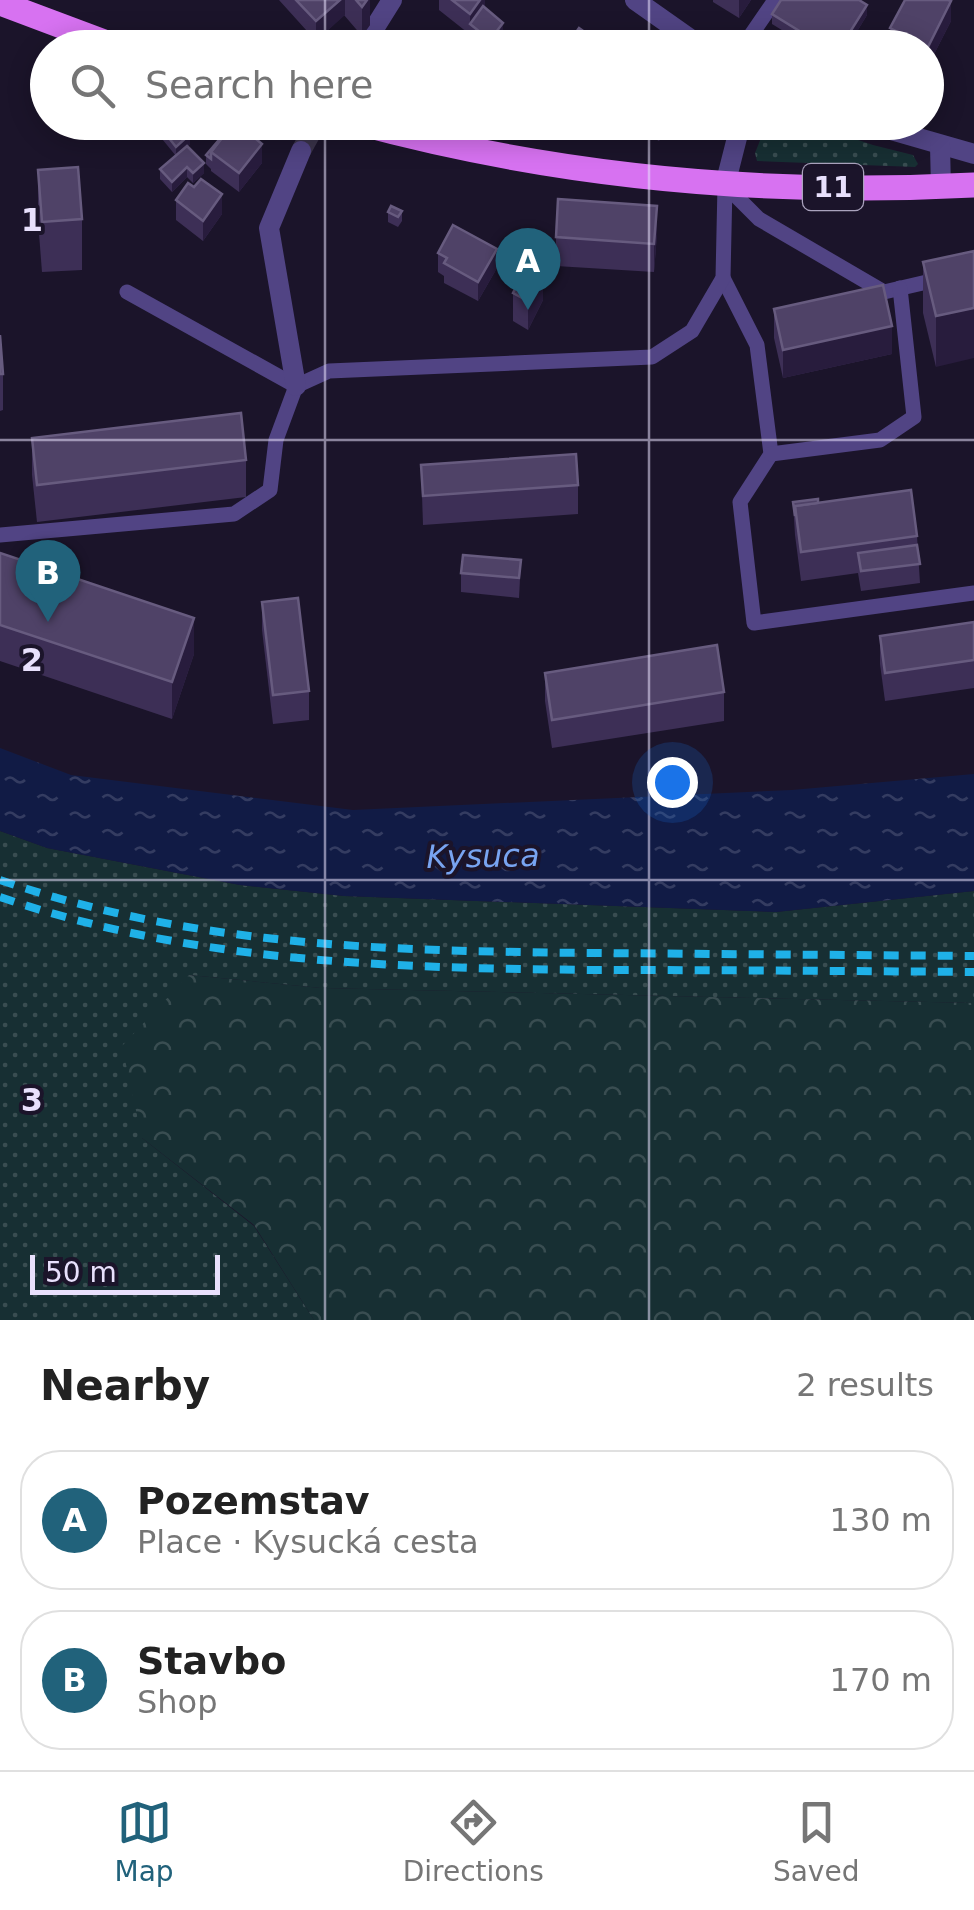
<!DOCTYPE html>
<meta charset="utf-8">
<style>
body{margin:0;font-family:"DejaVu Sans",sans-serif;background:#f6f6f6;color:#222}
.scale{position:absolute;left:30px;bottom:25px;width:190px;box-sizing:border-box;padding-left:10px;border:5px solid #e8e0fc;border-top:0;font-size:28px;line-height:35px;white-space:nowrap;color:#e8e0fc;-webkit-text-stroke:8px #1b142a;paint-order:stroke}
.you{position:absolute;left:672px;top:782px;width:35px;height:35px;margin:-25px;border:8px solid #fff;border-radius:50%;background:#1a73e8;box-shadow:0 0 0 15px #1a73e833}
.badge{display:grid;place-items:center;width:65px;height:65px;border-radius:50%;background:#21627b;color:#fff;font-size:32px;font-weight:700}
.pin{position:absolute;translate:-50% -82px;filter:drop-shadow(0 2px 5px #0008)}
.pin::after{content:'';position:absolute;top:52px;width:35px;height:30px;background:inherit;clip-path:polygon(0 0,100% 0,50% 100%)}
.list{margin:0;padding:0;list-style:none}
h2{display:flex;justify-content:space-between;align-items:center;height:130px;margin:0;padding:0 40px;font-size:42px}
h2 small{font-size:32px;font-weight:400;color:#767676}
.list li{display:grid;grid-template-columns:65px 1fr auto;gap:30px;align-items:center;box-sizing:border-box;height:140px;margin:0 20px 20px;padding:0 20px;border:2px solid #e0e0e0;border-radius:40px}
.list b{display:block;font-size:38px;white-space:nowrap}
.list p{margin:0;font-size:32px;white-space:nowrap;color:#767676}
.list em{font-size:32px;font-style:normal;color:#767676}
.icon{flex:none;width:55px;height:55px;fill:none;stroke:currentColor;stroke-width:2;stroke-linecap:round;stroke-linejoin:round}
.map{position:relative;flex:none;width:974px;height:1320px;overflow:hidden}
.search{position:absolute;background:#fff;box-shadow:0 5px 25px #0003;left:30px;right:30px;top:30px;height:110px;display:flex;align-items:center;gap:25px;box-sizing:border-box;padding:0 35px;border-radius:55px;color:#767676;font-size:38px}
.sheet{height:450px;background:#fff}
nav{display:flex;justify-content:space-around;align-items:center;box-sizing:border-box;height:140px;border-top:2px solid #e0e0e0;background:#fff;font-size:28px;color:#767676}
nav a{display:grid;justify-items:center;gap:5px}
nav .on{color:#21627b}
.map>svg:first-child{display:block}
.grass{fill:url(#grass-dots)}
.forest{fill:url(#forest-crowns)}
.water{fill:url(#water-ripples)}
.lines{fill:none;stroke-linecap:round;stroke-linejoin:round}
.minor-tunnel{stroke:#3a334a;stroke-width:20;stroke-dasharray:20 10;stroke-linecap:butt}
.service{stroke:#514484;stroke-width:15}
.minor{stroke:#514484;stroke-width:20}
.primary{stroke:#d772f1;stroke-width:25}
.rail{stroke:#1fb1e8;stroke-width:8;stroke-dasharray:15 12;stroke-linecap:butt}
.wall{fill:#3d2f56}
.shaded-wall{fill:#281c3d}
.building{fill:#4f4267;stroke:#675b7f;stroke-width:2.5}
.grid{fill:none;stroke:#e8e0fc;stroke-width:2.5;stroke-opacity:0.55}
.labels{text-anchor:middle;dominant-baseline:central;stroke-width:8;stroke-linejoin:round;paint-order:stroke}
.shield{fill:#1b142a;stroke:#aaa3bd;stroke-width:2.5}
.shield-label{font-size:28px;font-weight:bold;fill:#e8e0fc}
.water-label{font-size:32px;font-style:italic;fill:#78a4f1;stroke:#1b142a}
.grid-label{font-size:32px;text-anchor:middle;font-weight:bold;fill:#e8e0fc;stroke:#1b142a;stroke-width:8;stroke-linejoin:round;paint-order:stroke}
</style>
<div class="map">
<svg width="974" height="1320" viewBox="0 0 974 1320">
<defs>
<pattern id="grass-dots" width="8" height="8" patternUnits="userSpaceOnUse" patternTransform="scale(2.5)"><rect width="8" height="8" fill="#172f33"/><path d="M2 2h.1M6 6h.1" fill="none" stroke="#394d51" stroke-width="1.8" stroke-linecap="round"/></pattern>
<pattern id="forest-crowns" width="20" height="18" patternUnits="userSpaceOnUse" patternTransform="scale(2.5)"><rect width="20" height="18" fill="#172f33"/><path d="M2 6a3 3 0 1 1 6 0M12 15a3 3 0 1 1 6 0" fill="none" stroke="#394d51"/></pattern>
<pattern id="water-ripples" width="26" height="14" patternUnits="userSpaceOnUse" patternTransform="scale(2.5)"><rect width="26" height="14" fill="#111b45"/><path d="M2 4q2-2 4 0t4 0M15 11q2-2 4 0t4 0" fill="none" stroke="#343c61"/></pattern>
</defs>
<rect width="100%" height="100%" fill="#1b142a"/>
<g class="grass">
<path d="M808,123L873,145L913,155L918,164L915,167L757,161L755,153L767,123Z"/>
<path d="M0,831L47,848L240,885L344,896L776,912L974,891V1003L321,988L189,975L142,1138L254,1226L314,1320H0Z"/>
</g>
<path class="forest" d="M189,975L321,988L974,1003V1320H314L254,1225L142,1138L122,1046Z"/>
<path class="water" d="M0,748L71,775L353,810L792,790L974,774V891L776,912L344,896L240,885L47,848L0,831Z"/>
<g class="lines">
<path class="minor-tunnel" d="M301,151L317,122"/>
<g class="service">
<path d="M742,48L775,0"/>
<path d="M725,185L759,219L884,292L974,271"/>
<path d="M723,278L757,345L771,454L740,502L754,623L974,593"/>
<path d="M127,292L296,386"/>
<path d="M771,454L880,440L914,417L900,288"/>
<path d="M0,535L234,514L270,490L276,440L296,386L329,371L652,357L692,331L723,278L725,185"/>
</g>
<g class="minor">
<path d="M635,0L703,48"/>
<path d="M362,48L392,0"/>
<path d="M863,122L974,154"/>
<path d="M940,146L941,187"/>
<path d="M725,185L741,122"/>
<path d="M296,386L269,228L301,151"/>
</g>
<g class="primary">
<path d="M0,3L120,48"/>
<path d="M355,122C557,177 765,196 974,185"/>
</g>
<g class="rail">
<path d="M0,880C195,947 390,951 594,953C720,954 847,955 974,956"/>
<path d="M0,897C193,963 392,968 594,970C720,970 847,971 974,972"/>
</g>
</g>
<g class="wall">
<path d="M279,0H370V25L362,36L344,15L316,41Z"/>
<path d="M439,0H485V8L503,32L492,48H487L439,10Z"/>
<path d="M713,0H751L739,18L713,2Z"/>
<path d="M772,14L867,15L847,48H811L772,24Z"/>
<path d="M951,21L928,66L926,48L890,47V28Z"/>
<path d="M235,122L262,163L239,192L211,171V169L206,164V155Z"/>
<path d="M626,122H671L659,141Z"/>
<path d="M158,124L190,144L188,146L204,173L193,183L187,177L172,192L160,179V169L176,156L158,134Z"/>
<path d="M38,170L82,219V270L42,272L38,221Z"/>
<path d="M176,200L222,214L203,241L176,220Z"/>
<path d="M402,211V221L398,227L388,222V212Z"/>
<path d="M657,234L654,272L556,266V237Z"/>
<path d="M974,251L936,367L923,313V262Z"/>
<path d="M438,253L497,268L478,301L444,283V276L438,272Z"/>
<path d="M513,293L543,300L528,330L513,321Z"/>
<path d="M774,309L892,354L783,378L774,338Z"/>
<path d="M0,335L3,374V410L0,411Z"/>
<path d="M32,438L246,460V497L37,522L32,475Z"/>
<path d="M421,465L578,485V514L423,525Z"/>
<path d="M793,502L818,503L917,536L920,583L861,591L858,573L801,581L795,535Z"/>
<path d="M0,553L194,654L172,719L0,661Z"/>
<path d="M521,560L519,598L461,592V573Z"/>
<path d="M262,602L309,691V720L273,724L262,630Z"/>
<path d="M974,622V688L885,701L880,664V636Z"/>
<path d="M545,673L724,692V721L552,748L545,701Z"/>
</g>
<g class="shaded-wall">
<path d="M340,0H345V15L316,41V21Z"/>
<path d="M367,0H370V25L362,36V7Z"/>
<path d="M480,0H485V14L470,24V14Z"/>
<path d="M739,0H751L739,18Z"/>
<path d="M951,1V21L928,66V47Z"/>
<path d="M867,5V15L847,48H840Z"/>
<path d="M503,23V32L492,48H490V40Z"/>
<path d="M659,122H671L659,141Z"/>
<path d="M190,134V144L176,156V147Z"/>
<path d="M262,144V163L239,192V173Z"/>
<path d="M204,163V173L193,183V173Z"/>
<path d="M187,167V177L172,192V182Z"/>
<path d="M222,194V214L203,241V221Z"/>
<path d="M657,206V234L654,272V244Z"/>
<path d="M497,249V268L478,301V282Z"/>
<path d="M543,271V300L528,330V301Z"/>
<path d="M974,308V358L936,367V316Z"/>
<path d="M892,326V354L783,378V350Z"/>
<path d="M194,618V654L172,719V682Z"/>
</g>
<g class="building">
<path d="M296,0H340L316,21Z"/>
<path d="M356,0H367L362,7Z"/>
<path d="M452,0H480L470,14Z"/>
<path d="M781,0H859L867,5L840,48H827L772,14Z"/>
<path d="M905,0H948L951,1L928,47L890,28Z"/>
<path d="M483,6L503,23L490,40L470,24Z"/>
<path d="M579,28L607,48H556L564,36L570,41Z"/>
<path d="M160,122H181L190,134L176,147L158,124Z"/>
<path d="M235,122L262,144L239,173L211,152Z"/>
<path d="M229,128L211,152V159L206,155Z"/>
<path d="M187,146L204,163L193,173L187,167L172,182L160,169Z"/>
<path d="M78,167L82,219L42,222L38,170Z"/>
<path d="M201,179L222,194L203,221L176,200L188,183L194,187Z"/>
<path d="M558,199L657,206L654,244L556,237Z"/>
<path d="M391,206L402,211L398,217L388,212Z"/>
<path d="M453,225L497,249L478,282L444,263L447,258L438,253Z"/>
<path d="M974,251V308L936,316L923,262Z"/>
<path d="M528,262L543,271L528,301L513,293Z"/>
<path d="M883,285L892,326L783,350L774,309Z"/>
<path d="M0,335L3,374H0Z"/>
<path d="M241,413L246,460L37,485L32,438Z"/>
<path d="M576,454L578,485L423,496L421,465Z"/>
<path d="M911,490L917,536L801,552L795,506Z"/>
<path d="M818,499V503L795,506V516L793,502Z"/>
<path d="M917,545L920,564L861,571L858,553Z"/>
<path d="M0,553L194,618L172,682L0,625Z"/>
<path d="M463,555L521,560L519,578L461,573Z"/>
<path d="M298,598L309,691L273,695L262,602Z"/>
<path d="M974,622V660L885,673L880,636Z"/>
<path d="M717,645L724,692L552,720L545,673Z"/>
</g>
<path class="grid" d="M325,0V48M649,0V48M325,122V1320M649,122V1320M0,440H974M0,880H974"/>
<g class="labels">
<rect class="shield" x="803" y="164" width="60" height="46" rx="8"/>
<g class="shield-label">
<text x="833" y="187">11</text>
</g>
<g class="water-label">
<text transform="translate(483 856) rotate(-1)">Kysuca</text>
</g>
</g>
<g class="grid-label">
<text x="32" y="231">1</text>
<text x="32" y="671">2</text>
<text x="32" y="1111">3</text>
</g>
</svg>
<div class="scale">50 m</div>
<div class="you"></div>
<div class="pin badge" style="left:528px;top:310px">A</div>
<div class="pin badge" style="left:48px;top:622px">B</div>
<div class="search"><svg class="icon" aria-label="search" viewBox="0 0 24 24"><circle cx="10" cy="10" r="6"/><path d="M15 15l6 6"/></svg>Search here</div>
</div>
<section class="sheet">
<h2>Nearby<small>2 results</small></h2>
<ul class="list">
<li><span class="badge">A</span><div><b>Pozemstav</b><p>Place · Kysucká cesta</p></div><em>130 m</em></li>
<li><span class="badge">B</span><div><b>Stavbo</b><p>Shop</p></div><em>170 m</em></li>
</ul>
</section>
<nav>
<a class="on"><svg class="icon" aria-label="map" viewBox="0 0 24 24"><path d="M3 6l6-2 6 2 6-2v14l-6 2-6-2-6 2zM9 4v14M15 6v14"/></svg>Map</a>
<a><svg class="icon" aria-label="directions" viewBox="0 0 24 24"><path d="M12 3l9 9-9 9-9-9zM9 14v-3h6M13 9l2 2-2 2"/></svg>Directions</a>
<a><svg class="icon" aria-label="saved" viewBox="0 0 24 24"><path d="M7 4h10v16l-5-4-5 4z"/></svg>Saved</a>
</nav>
